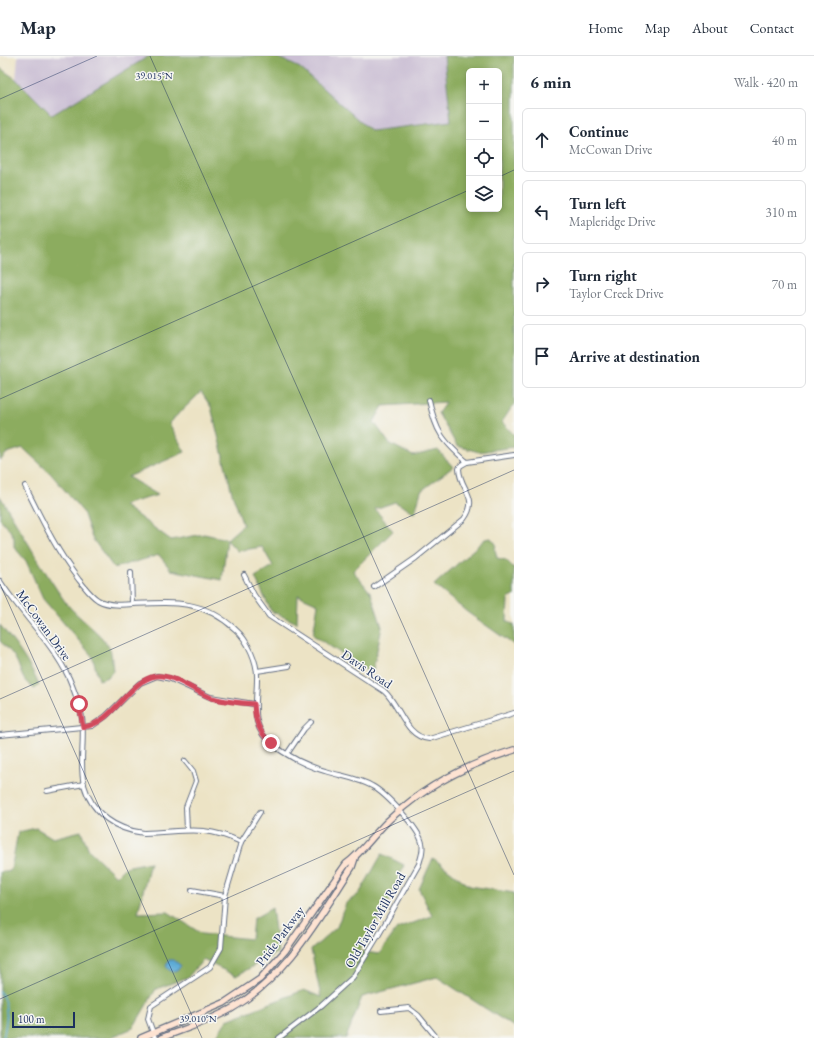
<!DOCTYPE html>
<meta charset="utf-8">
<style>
body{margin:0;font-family:"EB Garamond",serif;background:#f2f2f3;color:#1f2937}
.controls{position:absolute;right:12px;top:12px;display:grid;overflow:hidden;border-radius:6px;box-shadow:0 2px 6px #0003}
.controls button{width:36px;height:36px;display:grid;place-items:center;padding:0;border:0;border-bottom:1px solid #e0e1e3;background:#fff;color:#1f2937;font:20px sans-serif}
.scale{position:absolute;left:12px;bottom:10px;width:63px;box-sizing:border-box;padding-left:4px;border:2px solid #1b2f5e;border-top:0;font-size:11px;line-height:14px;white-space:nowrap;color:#1b2f5e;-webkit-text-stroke:3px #f6f6f2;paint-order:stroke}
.stop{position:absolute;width:12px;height:12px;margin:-9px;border:3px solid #d1495b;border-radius:50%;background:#fff}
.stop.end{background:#d1495b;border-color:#fff;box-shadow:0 1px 4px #0008}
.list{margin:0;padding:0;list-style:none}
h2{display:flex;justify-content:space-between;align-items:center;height:52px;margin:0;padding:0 16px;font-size:17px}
h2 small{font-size:13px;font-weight:400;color:#747a83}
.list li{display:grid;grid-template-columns:26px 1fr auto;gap:12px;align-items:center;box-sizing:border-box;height:64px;margin:0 8px 8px;padding:0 8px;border:1px solid #e0e1e3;border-radius:6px}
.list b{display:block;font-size:15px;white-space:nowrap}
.list p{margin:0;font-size:13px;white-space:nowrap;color:#747a83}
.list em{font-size:13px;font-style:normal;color:#747a83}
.icon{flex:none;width:22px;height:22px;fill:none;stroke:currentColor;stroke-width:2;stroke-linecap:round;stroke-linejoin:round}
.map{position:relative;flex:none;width:514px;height:982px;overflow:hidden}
header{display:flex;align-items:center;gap:24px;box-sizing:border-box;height:56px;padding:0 20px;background:#fff;border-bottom:1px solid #e0e1e3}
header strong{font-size:19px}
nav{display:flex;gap:22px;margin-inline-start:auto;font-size:14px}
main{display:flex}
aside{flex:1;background:#fff}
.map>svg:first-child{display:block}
.industrial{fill:#cbbfd4}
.forest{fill:#8cac5f;stroke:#546e5e;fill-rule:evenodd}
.water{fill:#5dabd6;stroke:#3c6d9a}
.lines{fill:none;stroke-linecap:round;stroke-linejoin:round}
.stream{stroke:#5dabd6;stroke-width:1.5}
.street-casing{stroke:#646e82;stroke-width:6}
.secondary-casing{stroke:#646e82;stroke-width:8}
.street{stroke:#fff;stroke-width:4}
.secondary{stroke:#fee3d2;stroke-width:5.5}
.route{stroke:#d1495b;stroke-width:5}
.ticks{fill:none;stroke:#1b2f5e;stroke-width:1;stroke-opacity:0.45}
.labels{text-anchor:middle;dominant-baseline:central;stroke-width:3;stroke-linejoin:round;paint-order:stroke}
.street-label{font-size:13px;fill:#1b2f5e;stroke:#f6f6f2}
.ticks-label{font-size:10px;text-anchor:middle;fill:#1b2f5e;stroke:#f6f6f2;stroke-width:3;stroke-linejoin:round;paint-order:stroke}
</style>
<header>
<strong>Map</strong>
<nav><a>Home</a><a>Map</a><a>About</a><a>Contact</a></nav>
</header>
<main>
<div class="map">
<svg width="514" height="982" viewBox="0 0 514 982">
<rect width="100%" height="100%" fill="#f6f6f2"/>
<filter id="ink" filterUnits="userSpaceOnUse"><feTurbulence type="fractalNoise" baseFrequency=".025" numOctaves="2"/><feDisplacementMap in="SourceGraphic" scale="8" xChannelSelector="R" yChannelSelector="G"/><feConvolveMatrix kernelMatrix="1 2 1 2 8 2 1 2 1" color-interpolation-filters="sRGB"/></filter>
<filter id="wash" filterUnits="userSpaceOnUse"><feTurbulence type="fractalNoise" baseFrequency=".012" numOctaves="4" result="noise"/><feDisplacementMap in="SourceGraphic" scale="16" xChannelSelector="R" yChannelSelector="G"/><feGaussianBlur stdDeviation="0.9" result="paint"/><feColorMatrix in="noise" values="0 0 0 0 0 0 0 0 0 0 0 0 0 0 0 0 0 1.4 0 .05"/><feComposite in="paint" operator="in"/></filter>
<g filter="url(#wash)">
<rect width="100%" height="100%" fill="#ece3c5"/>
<g class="industrial">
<path d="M18,0H149L52,59L16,23Z"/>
<path d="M275,0H444L451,65L371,75L300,12Z"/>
</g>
<g class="forest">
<path d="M149,0H275L300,12L371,75L451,65L444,0H514V348L502,366L514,379V391L479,396L457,390L438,357L446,346L383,350L374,366L389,387L413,400L438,394L453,411L421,435L415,457L395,446L375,453L393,475L353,515L371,537L382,571L372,618L313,579L318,548L298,539L297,567L271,555L255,521L273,510L262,491L237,495L227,484L222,524L171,514L159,499L114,512L92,482L83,456L51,418L23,392L7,397L0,405V12L16,23L52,59ZM469,15H499V153H469ZM201,336L211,351L232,437L243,469L227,483L204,478L171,484L123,449L158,439L128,421L185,396L169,367Z"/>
<path d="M0,440C22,476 42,513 66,547C79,563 99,575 109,591C112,597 112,607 113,615L108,621L99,624L92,600L43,543L26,505L14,491V482L9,473L0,463Z"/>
<path d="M491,482L496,488L495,493L497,502L506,504L514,512V540L508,543L507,565L514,569V589L467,556L434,529L485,483Z"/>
<path d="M0,569C15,587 30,608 39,629L35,633C18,623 23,613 13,599C10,594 4,590 0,585Z"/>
<path d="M36,772L53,782L81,775L89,794L116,820L125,811L150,806L138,857L168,856L202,878L251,883L253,863L272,852L278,896L236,920L203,904L188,921L156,933L133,972L109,982H0V816L11,814L18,776Z"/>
<path d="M382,798L404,809L388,848L359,895L379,898L397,873L432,860L419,833L433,802L470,830L514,837V971L437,921L362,941L346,982H215L227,964L304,934L321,941L311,894L337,871L346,847L359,838Z"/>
</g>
<path class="water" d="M169,904H174L181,910C176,916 169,918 166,909Z"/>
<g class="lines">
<path class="stream" d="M0,935C9,951 7,966 3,982"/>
</g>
</g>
<g filter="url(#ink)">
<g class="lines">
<g class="street-casing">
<g id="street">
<path d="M429,344C436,376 442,384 467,406L514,399"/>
<path d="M25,430C42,464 56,494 79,524C85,531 90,539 98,544C109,550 122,549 134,548C176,546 203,544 235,573C248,584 258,607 257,623C257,648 249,671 273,689C288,700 306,710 325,715C340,720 358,722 372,730C385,737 419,772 422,787C424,794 421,801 419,808L378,880L353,921L321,950L279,982"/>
<path d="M131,516L132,548"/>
<path d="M244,519L254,539L269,560L384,635C400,649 405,681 429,683L514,657"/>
<path d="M0,525C21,558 52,586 69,622C74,634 80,649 82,662C85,684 79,708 84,729C92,758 116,774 144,777C184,776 203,768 241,786"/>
<path d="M374,531L416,502L464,463C480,441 460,434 459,413L460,410L467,406"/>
<path d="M257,615L289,610"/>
<path d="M0,679L92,670L106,660L140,627L157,620L171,623L210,641L254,648"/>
<path d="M287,698L304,673L311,666"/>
<path d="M185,705L193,715L196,725L186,751L187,774"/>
<path d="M47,735L84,728"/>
<path d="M192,834L225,840"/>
<path d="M381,955L409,952L418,959L437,982"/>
<path d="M155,982L148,963L151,950L210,911L221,892L225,840L241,786L260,756"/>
</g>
</g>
<g class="secondary-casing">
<g id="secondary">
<path d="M141,982L224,947L260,923L285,895L346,808C363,796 375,776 391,762C426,729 469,708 514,694"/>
<path d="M161,982C184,973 210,965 231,953C287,921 318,863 352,811L355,802"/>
</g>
</g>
<use href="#street" class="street"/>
<use href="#secondary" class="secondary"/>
</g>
</g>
<g class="lines" filter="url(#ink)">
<path class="route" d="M79,648L83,671C114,668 128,624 156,620C175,618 195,636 212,642C226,646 240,647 254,648C255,665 259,676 271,687"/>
</g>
<path class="ticks" d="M150,0L514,819M0,43L97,0M499,121L514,114M0,343L469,134M0,528L202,982M0,643L514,414M0,943L514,715"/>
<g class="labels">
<g class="street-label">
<text transform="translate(44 569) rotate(54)">McCowan Drive</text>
<text transform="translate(367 613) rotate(34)">Davis Road</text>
<text transform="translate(375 864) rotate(-60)">Old Taylor Mill Road</text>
<text transform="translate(280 880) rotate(-53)">Pride Parkway</text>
</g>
</g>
<g class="ticks-label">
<text x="154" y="23">39.015°N</text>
<text x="198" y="966">39.010°N</text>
</g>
</svg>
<div class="controls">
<button>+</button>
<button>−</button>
<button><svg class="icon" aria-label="locate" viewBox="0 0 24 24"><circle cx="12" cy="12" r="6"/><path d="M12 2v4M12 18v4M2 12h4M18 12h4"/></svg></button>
<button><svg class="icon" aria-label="layers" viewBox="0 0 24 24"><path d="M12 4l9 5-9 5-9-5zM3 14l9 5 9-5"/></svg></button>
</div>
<div class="scale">100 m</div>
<div class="stop" style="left:79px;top:648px"></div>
<div class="stop end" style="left:271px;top:687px"></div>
</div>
<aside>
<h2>6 min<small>Walk · 420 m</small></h2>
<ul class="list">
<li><svg class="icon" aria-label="ahead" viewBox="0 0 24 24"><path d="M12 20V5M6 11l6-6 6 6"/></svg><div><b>Continue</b><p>McCowan Drive</p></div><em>40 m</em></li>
<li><svg class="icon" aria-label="left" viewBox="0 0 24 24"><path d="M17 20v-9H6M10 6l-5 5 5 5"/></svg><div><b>Turn left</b><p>Mapleridge Drive</p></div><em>310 m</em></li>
<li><svg class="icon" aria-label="right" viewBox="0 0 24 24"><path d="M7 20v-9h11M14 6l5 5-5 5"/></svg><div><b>Turn right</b><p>Taylor Creek Drive</p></div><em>70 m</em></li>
<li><svg class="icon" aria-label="arrive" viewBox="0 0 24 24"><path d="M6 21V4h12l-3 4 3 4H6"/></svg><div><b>Arrive at destination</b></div></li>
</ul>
</aside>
</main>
